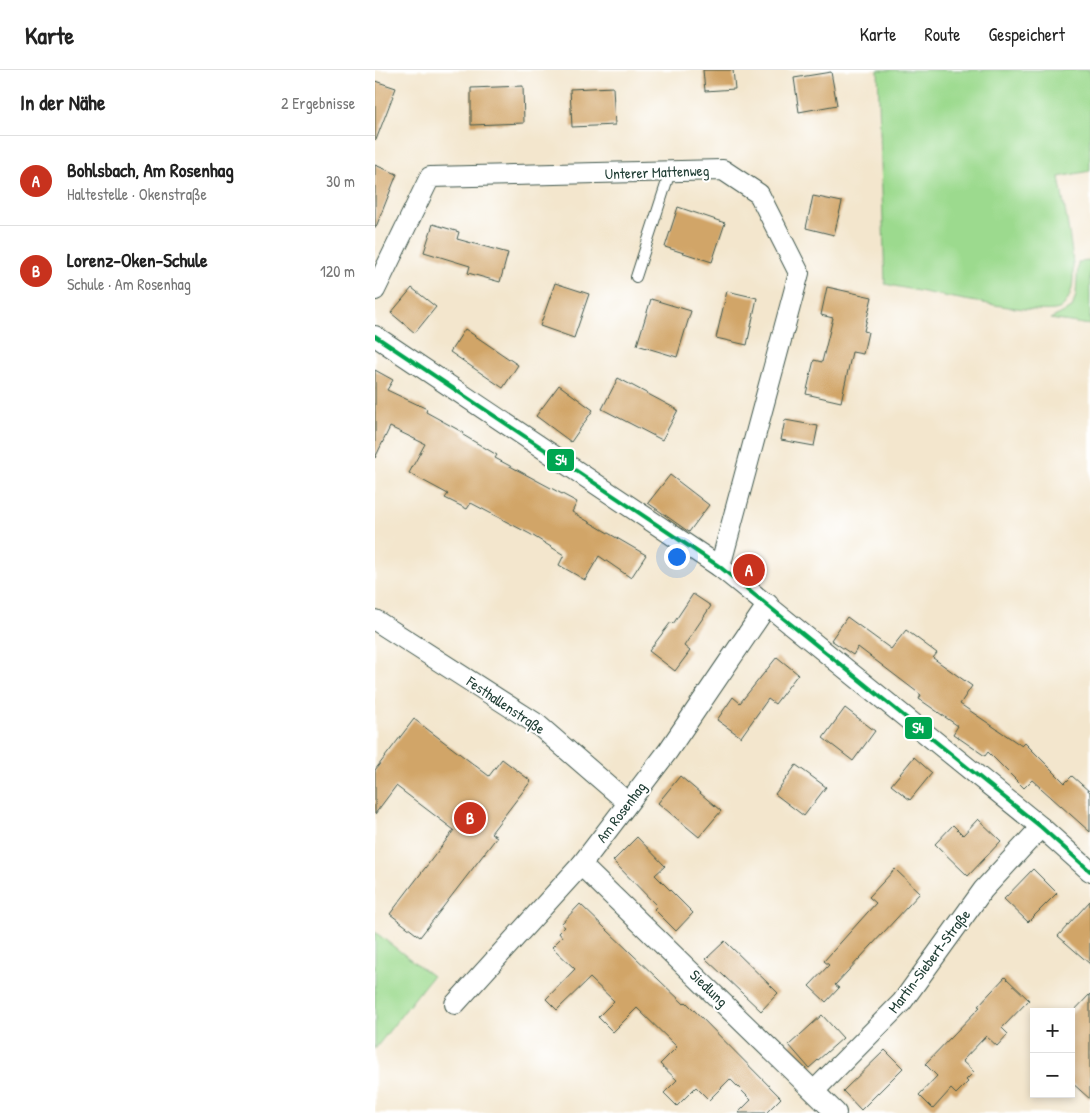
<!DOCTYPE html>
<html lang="de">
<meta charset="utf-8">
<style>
body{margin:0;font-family:"Patrick Hand",sans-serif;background:#f2f2f2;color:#222}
.controls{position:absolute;right:15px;bottom:15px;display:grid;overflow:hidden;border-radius:0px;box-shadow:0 2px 8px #0003}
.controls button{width:45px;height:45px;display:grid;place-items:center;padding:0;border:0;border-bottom:1px solid #e0e0e0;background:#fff;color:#222;font:25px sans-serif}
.you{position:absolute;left:301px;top:486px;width:18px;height:18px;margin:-12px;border:4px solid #fff;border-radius:50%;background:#1a73e8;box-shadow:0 0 0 8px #1a73e833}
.badge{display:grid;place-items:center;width:32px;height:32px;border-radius:50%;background:#c8321e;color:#fff;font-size:16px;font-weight:700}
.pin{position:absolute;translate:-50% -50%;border:2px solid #fff;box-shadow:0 1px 5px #0006}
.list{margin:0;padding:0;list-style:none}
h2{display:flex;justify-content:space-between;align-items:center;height:65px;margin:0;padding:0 20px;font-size:21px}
h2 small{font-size:16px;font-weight:400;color:#767676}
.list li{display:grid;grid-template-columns:32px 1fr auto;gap:15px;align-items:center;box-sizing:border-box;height:90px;padding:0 20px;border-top:1px solid #e0e0e0}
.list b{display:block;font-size:19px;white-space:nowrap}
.list p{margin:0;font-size:16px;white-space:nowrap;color:#767676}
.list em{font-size:16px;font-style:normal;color:#767676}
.map{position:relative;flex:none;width:715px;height:1043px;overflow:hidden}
header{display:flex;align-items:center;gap:30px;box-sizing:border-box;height:70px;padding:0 25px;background:#fff;border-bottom:1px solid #e0e0e0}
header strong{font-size:24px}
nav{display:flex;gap:28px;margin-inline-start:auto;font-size:18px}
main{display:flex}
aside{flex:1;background:#fff}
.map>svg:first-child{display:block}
.green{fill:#9cda8e;stroke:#5e8c61}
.building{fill:#d1a568}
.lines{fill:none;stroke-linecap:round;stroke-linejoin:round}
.service-casing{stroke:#3f564b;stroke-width:12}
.minor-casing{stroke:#3f564b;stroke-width:22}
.service{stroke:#fff;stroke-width:10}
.minor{stroke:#fff;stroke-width:20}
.bus-1-casing{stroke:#fff;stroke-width:8}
.bus-1{stroke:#00a651;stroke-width:4}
.labels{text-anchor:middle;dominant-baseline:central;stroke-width:4;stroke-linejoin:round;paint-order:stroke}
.street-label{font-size:15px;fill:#1f3d34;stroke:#fff}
.line-badge{stroke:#fff;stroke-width:2}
.badge-label{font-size:14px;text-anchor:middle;font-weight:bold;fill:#fff}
</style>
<header>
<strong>Karte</strong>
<nav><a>Karte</a><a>Route</a><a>Gespeichert</a></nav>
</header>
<main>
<aside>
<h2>In der Nähe<small>2 Ergebnisse</small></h2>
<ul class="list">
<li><span class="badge">A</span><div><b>Bohlsbach, Am Rosenhag</b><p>Haltestelle · Okenstraße</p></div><em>30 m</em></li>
<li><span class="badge">B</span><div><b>Lorenz-Oken-Schule</b><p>Schule · Am Rosenhag</p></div><em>120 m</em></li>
</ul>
</aside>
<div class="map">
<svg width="715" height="1043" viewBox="0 0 715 1043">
<rect width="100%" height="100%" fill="#fff"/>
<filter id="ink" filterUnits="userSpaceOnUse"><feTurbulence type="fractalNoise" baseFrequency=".02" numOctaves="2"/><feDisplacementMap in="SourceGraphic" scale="10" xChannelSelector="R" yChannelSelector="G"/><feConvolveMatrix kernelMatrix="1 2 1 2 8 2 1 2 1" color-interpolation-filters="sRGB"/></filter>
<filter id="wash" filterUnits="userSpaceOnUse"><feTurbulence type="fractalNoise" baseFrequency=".0096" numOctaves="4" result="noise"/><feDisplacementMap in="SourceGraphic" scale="20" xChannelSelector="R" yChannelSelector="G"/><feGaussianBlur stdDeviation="1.12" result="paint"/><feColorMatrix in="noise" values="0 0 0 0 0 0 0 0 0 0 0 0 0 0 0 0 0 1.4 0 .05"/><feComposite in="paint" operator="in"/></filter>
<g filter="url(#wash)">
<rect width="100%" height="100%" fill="#f3e6cd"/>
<g class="green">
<path d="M503,0H715V101L684,107C688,133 704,199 696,221C694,228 690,236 684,239C664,247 538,220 510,214Z"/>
<path d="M715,191V255L675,249L697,238L701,225L703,192Z"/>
<path d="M0,862L57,906L0,979Z"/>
</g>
<g id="blocks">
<g class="building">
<path d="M328,0H358L360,19L330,21Z"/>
<path d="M456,2L462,35L424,42L419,8Z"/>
<path d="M0,11L21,18L1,70L0,69Z"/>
<path d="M148,16L149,53L96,55V18Z"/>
<path d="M238,17L240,55L197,57L195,19Z"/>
<path d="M0,95L22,104L1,157H0Z"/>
<path d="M438,126L467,132L459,165L431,158Z"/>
<path d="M303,137L350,153L337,192L290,177Z"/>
<path d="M58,154L84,162L82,169L133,183L125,212L93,203L95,196L49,182Z"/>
<path d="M180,213L214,224L199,268L165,256Z"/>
<path d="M452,217L497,227L489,261L493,262L488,284L477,282L466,332L431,324L439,290L447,292L458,248L446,245Z"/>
<path d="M37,218L61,237L40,263L16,243Z"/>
<path d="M352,221L382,228L372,275L341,268Z"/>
<path d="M276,229L316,241L302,287L262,275Z"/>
<path d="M90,259L143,295L128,318L75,282Z"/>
<path d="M0,300L18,310L12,320L52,339L51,342L89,363L88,365L122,385L120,388L202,432L197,442L271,485L256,508L224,486L210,510L184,495L189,485L155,464L96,433L92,439L70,428L73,424L34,403L50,374L15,357L0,388Z"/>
<path d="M243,308L303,340L287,370L227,339Z"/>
<path d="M184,315L218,340L196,372L161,346Z"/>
<path d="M410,350L443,356L439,376L406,370Z"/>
<path d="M295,405L334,435L314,462L273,433Z"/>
<path d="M318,524L336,536L309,576L315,581L300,601L274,581L296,552L298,554Z"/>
<path d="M472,547L516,579L531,560L562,583L558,588L597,616L585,634L647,676L650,673L690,713L697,706L715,722V762L657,710L649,718L613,682L610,686L578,664L583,656L544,629L546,625L483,577L478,585L456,570Z"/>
<path d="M402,587L423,604L400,634L393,629L366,667L342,650L358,627L365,633Z"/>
<path d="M470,638L500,661L478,691L448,668Z"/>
<path d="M39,649L114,706L127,689L156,711L116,763L122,767L45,867L15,844L79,760L21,716L0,744V700Z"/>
<path d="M539,687L557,703L535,730L516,715Z"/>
<path d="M421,695L451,717L429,746L400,724Z"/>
<path d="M305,706L346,741L324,767L283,733Z"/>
<path d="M603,749L626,771L593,806L560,774L578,755L588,765Z"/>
<path d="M262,767L290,796L280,805L318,843L301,861L279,839L282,836L238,791Z"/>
<path d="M520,799L545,823L460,915L464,918L451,932L434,916L454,895L449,891L501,833L494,827Z"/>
<path d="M658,799L682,823L653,852L629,829Z"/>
<path d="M715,831V894L683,866Z"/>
<path d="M205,834L309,934L311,932L406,1028L391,1043H363L376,1030L355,1009L334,1030L321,1017L302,1036L289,1023L302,1010L285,994L302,977L262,938L238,962L223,947L239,931L215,908L182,940L171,929L200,899L177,877L187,867L184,863L190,857L186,854Z"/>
<path d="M350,871L403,923L386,941L331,889Z"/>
<path d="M630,907L654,930L627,958L633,964L622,976L611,966L587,991L599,1002L591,1010L593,1012L581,1024L576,1019L558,1039L544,1025L562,1006L550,994L605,937L603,936Z"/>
<path d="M715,924V1029L696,1012V944Z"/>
<path d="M447,945L468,968L434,998L414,975Z"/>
<path d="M510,980L528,998L486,1040L468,1021Z"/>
</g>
</g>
</g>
<g filter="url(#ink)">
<use href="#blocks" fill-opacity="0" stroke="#3f564b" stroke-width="1"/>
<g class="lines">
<g class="service-casing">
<path id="service" d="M261,207L295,102"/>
</g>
<g class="minor-casing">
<g id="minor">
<path d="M0,220L55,107L348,100L384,124L424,203L345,497"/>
<path d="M0,266L345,497L666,757L715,801"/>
<path d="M0,550L162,654L252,732"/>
<path d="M206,795L461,1043"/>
<path d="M80,934L206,795L293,681L393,534"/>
<path d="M439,1021L527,932L608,820L666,757"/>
</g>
</g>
<use href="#service" class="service"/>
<use href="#minor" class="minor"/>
<g class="bus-1-casing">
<path id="bus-1" d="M0,266L345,497L666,757L715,801"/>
</g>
<use href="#bus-1" class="bus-1"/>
</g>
</g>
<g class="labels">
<g class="street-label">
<text transform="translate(282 102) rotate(-2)">Unterer Mattenweg</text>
<text transform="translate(131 635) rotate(34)">Festhallenstraße</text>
<text transform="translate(246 742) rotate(-53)">Am Rosenhag</text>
<text transform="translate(554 891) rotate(-53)">Martin-Siebert-Straße</text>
<text transform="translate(334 918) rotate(44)">Siedlung</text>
</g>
</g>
<g class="line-badge">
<rect x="171" y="378" width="29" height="24" rx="5" fill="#00a651"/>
<rect x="529" y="646" width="29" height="24" rx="5" fill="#00a651"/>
</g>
<g class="badge-label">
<text x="186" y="395">S4</text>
<text x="543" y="663">S4</text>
</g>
</svg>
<div class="controls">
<button>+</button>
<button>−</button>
</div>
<div class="you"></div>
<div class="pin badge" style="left:374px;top:500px">A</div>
<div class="pin badge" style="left:95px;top:748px">B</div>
</div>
</main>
